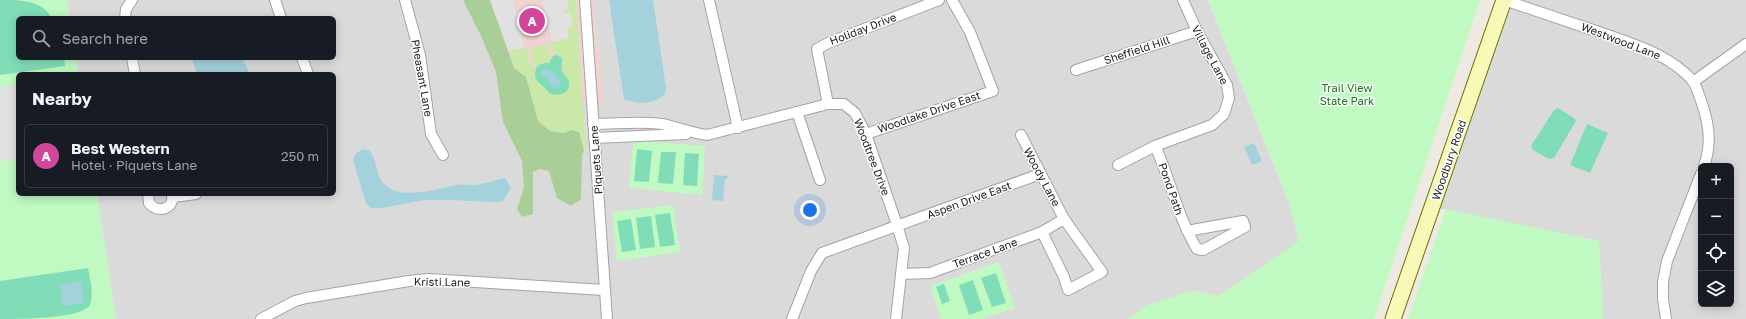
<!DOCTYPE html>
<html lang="en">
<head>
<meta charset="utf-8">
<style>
	body { margin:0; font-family:"Golos Text",sans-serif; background:#20242c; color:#f1f3f6 }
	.controls { position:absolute; right:12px; bottom:12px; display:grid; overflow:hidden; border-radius:6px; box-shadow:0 2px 10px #0003 }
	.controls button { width:36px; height:36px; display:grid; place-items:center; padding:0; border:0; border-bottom:1px solid #363941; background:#171b24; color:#f1f3f6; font:20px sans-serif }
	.you { position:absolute; left:810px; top:210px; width:14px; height:14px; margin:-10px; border:3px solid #fff; border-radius:50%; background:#1a73e8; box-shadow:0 0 0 6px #1a73e833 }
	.badge { display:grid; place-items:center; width:26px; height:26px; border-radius:50%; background:#b45309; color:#fff; font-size:13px; font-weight:700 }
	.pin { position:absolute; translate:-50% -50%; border:2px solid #fff; box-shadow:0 1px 4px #0006 }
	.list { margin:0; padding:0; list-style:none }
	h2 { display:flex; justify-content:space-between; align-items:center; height:52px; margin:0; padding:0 16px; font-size:17px }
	h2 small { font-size:13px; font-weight:400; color:#9ea1a6 }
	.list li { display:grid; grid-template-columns:26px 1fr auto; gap:12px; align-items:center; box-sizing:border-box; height:64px; margin:0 8px 8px; padding:0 8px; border:1px solid #363941; border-radius:6px }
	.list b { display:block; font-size:15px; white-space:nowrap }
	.list p { margin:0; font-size:13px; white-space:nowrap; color:#9ea1a6 }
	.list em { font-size:13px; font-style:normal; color:#9ea1a6 }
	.icon { flex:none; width:22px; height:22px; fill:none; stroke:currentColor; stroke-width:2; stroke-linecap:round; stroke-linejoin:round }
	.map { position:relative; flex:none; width:1746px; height:319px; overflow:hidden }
	.search { position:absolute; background:#171b24; box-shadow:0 2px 10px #0003; left:16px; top:16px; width:320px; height:44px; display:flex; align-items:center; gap:10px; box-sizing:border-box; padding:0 14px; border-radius:6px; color:#9ea1a6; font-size:15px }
	.panel { position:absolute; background:#171b24; box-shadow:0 2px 10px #0003; left:16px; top:72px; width:320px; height:124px; border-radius:6px }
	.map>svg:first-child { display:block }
</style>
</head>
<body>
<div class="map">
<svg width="1746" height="319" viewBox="0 0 1746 319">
	<rect width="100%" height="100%" fill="#eeeae3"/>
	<g fill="#dbdada" fill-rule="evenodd">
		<polygon points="67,0 479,0 605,106 593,0 1208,0 1289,203 1299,241 1219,296 1194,291 1145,306 1128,319 116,319 97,194 334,194 334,74 78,74 76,58 334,58 334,18 69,18"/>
		<path d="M1504 0H1746V319H1603L1599 241 1433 207ZM1701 166H1731V304H1701Z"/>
	</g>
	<polygon fill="#efd2d2" points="479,0 593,0 605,106 518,102"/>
	<g fill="#cae9a9">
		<polygon points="567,0 576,0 586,152 584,151 581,139 572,130 563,133 550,131 538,121 526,77 514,68 509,51 527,48 529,62 536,70 534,75 539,83 543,85 567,77 562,69 563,62 560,56 555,55 549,43 569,38 567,28 570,13 564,14 563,10 569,8"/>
		<polygon points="547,44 552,58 549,63 544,63 537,66 532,62 530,48"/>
	</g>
	<polygon fill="#a9ce98" points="463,0 490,0 514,68 526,77 538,121 550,131 563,133 572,130 579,132 584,151 582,155 581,199 571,206 557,198 549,171 540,169 533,172 533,214 522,217 517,209 524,187 522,161 503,122 496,72 482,38"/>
	<g fill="#c0f9c2">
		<polygon points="0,0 67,0 69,18 18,18 18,58 76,58 78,74 18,74 18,194 97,194 116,319 0,319"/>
		<polygon points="1208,0 1480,0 1374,319 1128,319 1145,306 1194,291 1219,296 1299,241 1289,203"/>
		<polygon points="633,140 705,146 702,195 629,188"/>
		<polygon points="673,205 680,252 617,261 612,212"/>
		<polygon points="1446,209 1599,241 1603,319 1408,319"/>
		<polygon points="999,262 1015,308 982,319 941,319 930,286"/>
	</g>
	<g fill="#81ddb7">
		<path d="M0 0C23 0 41 0 52 18H18V58H64L65 66 0 75Z"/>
		<path d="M557 55 562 58C563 62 561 67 562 71 564 75 568 77 569 82 571 94 558 97 549 93 540 80 531 83 537 66L544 63H549L553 56Z"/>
		<polygon points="1558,108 1574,118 1576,121 1554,158 1549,159 1533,150 1531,146 1554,110"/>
		<polygon points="1587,124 1608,133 1590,173 1570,165"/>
		<polygon points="637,149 652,151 649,182 634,181"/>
		<polygon points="661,152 676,152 673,184 658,183"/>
		<polygon points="685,153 699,154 697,186 683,185"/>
		<polygon points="670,213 675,245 660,247 655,215"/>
		<polygon points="651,216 655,247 640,249 636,218"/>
		<polygon points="631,219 636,250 622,252 617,221"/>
		<path d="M88 268C90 279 94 293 90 305 82 319 18 319 0 319V281Z"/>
		<polygon points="996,273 1006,303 992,307 981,278"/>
		<polygon points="973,280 983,310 969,315 959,285"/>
		<polygon points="944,284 950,301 942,304 936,287"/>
	</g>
	<g fill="#e1e1e1">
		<polygon points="490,0 513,0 524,48 509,51"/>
		<polygon points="542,0 567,0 569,8 563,10 564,14 570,12 573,26 567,28 569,38 552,42"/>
		<polygon points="18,84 18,159 0,162 0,87"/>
	</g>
	<g fill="#a3d1dc">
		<path d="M609 0H653L666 88 665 94C655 104 637 105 624 99Z"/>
		<polygon points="192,58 242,58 250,74 197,74"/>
		<path d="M545 69C553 71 559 75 561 83L559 88 553 87 547 78 541 75V71Z"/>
		<polygon points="1254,143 1262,161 1252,165 1244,147"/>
		<path d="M363 149 370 151C377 161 376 175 384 184 400 201 437 189 456 185 462 184 468 185 475 185 485 184 495 180 505 178L511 188 503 201 496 202C474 202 451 199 429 200 409 201 390 209 371 208L366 203 353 160 356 153Z"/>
		<polygon points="714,175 728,176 727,179 725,179 723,201 712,200"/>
		<polygon points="81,281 84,303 63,306 60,285"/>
	</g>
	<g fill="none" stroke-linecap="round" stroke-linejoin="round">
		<defs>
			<g id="minor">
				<polyline points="275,0 281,18"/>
				<polyline points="405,0 420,55 431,134 443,155"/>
				<polyline points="585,0 607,319"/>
				<polyline points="709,0 738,128"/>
				<path d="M1504 0C1537 11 1570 22 1602 33 1635 45 1669 54 1693 81 1696 85 1697 91 1699 95 1708 119 1713 141 1704 166"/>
				<polyline points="125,18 126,9 132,0"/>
				<polyline points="132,58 135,74"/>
				<polyline points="302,58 308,74"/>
				<polyline points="1076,70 1197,31"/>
				<polyline points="1693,82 1746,44"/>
				<polyline points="828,104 817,49 828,43 939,0"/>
				<polyline points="797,112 820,180"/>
				<path d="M593 124C616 124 639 121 662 124 677 127 691 133 707 135L828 104H844L855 113 866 134 897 225 904 248 896 319"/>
				<polyline points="866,134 993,91 970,32 952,0"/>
				<polyline points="1021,135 1064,219 1102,272 1068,290 1064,277 1042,232"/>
				<polyline points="594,138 686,134"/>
				<path d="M1155 146C1171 180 1177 216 1197 249L1203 250 1245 227 1243 221 1187 231"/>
				<polyline points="1118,165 1155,146 1212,125 1224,114 1229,98 1227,85 1197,31 1183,0"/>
				<path d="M148 194 149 203C158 214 175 209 172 194"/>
				<polyline points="173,197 196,194"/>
				<polyline points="901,274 930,273 1042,232 1064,219"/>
				<polyline points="261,319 295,301 306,298 409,281 428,279 604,290"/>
				<polyline points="792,319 811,271 822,253 1040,174"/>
				<polyline points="1666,319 1663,299 1663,282 1667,261 1701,174"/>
			</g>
			<polyline id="secondary" points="1393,319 1504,0"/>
		</defs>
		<use href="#minor" stroke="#a4a4a4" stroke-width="12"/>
		<use href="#secondary" stroke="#6b7305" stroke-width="17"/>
		<use href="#minor" stroke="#fff" stroke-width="10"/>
		<use href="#secondary" stroke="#f8f9b6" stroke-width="15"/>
	</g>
	<g text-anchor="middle" stroke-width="3" stroke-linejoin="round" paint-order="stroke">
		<g font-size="11" fill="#1d1d1d" stroke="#fff">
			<text transform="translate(863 29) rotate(-21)" y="4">Holiday Drive</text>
			<text transform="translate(1621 41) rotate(21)" y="4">Westwood Lane</text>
			<text transform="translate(1137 50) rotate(-18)" y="4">Sheffield Hill</text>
			<text transform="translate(1210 55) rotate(62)" y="4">Village Lane</text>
			<text transform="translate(422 78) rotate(80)" y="4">Pheasant Lane</text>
			<text transform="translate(929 112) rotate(-19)" y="4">Woodlake Drive East</text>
			<text transform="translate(872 157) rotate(69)" y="4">Woodtree Drive</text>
			<text transform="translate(596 160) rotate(-94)" y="4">Piquets Lane</text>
			<text transform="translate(1449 160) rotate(-71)" y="4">Woodbury Road</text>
			<text transform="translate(1042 177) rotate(62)" y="4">Woody Lane</text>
			<text transform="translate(1171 189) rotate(71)" y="4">Pond Path</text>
			<text transform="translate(969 200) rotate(-20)" y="4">Aspen Drive East</text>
			<text transform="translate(985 253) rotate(-20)" y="4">Terrace Lane</text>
			<text transform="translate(442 282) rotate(1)" y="4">Kristi Lane</text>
		</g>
		<g font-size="11" fill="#0c7a12" stroke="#fff">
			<text x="1347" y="92">Trail View<tspan x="1347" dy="13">State Park</tspan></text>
		</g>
	</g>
</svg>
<div class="controls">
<button>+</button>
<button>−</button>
<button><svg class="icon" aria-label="locate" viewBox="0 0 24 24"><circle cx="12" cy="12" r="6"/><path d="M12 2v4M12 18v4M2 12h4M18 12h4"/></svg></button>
<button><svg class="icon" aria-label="layers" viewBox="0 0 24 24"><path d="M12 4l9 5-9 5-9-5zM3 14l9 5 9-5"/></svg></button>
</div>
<div class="you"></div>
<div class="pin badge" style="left:532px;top:21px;background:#d1479c">A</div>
<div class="search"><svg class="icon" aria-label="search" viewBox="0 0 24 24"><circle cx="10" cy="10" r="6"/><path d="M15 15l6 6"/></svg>Search here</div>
<section class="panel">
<h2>Nearby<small></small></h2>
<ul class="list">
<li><span class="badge" style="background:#d1479c">A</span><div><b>Best Western</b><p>Hotel · Piquets Lane</p></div><em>250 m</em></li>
</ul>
</section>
</div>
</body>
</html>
